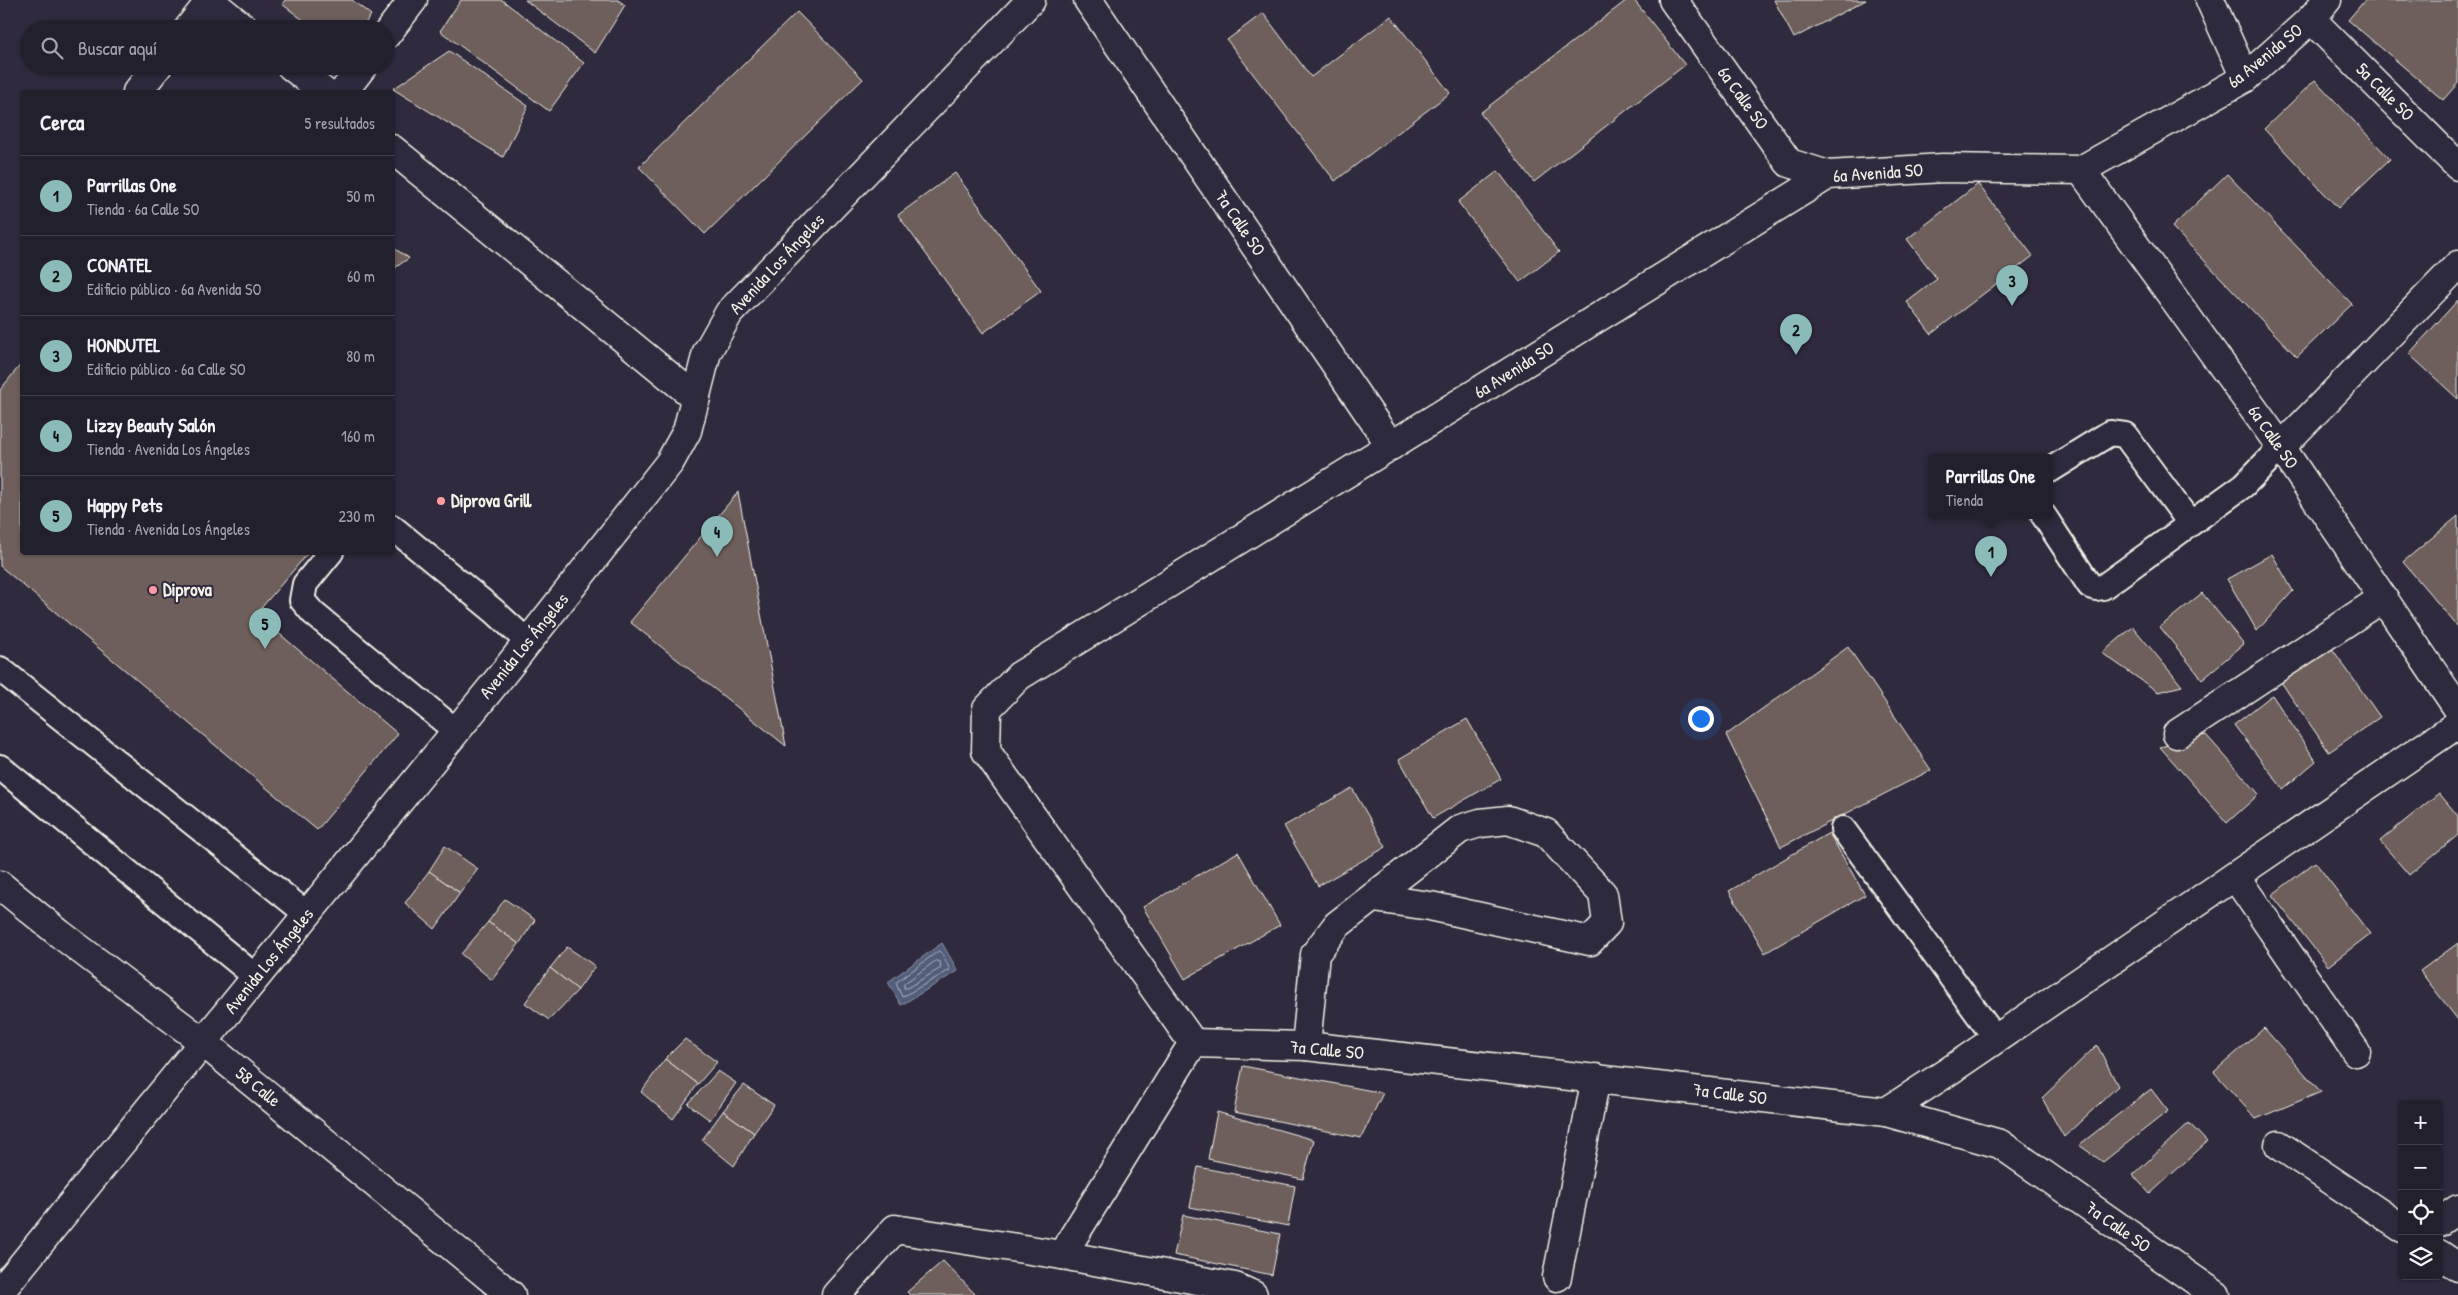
<!DOCTYPE html>
<html lang="es">
<head>
<meta charset="utf-8">
<style>
	body { margin:0; font-family:"Patrick Hand",sans-serif; background:#2f2d3a; color:#f1f3f6 }
	.controls { position:absolute; right:15px; bottom:15px; display:grid; overflow:hidden; border-radius:5px; box-shadow:0 1px 4px #0004 }
	.controls button { width:45px; height:45px; display:grid; place-items:center; padding:0; border:0; border-bottom:1px solid #403e4a; background:#23202e; color:#f1f3f6; font:25px sans-serif }
	.you { position:absolute; left:1700px; top:718px; width:18px; height:18px; margin:-12px; border:4px solid #fff; border-radius:50%; background:#1a73e8; box-shadow:0 0 0 8px #1a73e833 }
	.badge { display:grid; place-items:center; width:32px; height:32px; border-radius:50%; background:#8bbbb9; color:#111; font-size:16px; font-weight:700 }
	.pin { position:absolute; translate:-50% -41px; filter:drop-shadow(0 1px 2px #0008) }
	.pin::after { content:''; position:absolute; top:26px; width:18px; height:15px; background:inherit; clip-path:polygon(0 0,100% 0,50% 100%) }
	.popup { position:absolute; left:1928px; top:454px; width:125px; height:65px; box-sizing:border-box; display:grid; place-content:center; border-radius:5px; background:#23202e; filter:drop-shadow(0 1px 4px #0005); font-size:16px; white-space:nowrap; color:#a3a3aa }
	.popup b { font-size:19px; color:#f1f3f6 }
	.popup::after { content:''; position:absolute; left:50%; top:100%; margin-left:-10px; border:10px solid transparent; border-top-color:#23202e }
	.list { margin:0; padding:0; list-style:none }
	h2 { display:flex; justify-content:space-between; align-items:center; height:65px; margin:0; padding:0 20px; font-size:21px }
	h2 small { font-size:16px; font-weight:400; color:#a3a3aa }
	.list li { display:grid; grid-template-columns:32px 1fr auto; gap:15px; align-items:center; box-sizing:border-box; height:80px; padding:0 20px; border-top:1px solid #403e4a }
	.list b { display:block; font-size:19px; white-space:nowrap }
	.list p { margin:0; font-size:16px; white-space:nowrap; color:#a3a3aa }
	.list em { font-size:16px; font-style:normal; color:#a3a3aa }
	.icon { flex:none; width:28px; height:28px; fill:none; stroke:currentColor; stroke-width:2; stroke-linecap:round; stroke-linejoin:round }
	.map { position:relative; flex:none; width:2458px; height:1295px; overflow:hidden }
	.search { position:absolute; background:#23202e; box-shadow:0 1px 4px #0004; left:20px; top:20px; width:375px; height:55px; display:flex; align-items:center; gap:12px; box-sizing:border-box; padding:0 18px; border-radius:28px; color:#a3a3aa; font-size:19px }
	.panel { position:absolute; background:#23202e; box-shadow:0 1px 4px #0004; left:20px; top:90px; width:375px; height:465px; border-radius:5px }
	.map>svg:first-child { display:block }
</style>
</head>
<body>
<div class="map">
<svg width="2458" height="1295" viewBox="0 0 2458 1295">
	<rect width="100%" height="100%" fill="#2f2a3d"/>
	<filter id="ink" filterUnits="userSpaceOnUse"><feTurbulence type="fractalNoise" baseFrequency=".02" numOctaves="2"/><feDisplacementMap in="SourceGraphic" scale="10" xChannelSelector="R" yChannelSelector="G"/><feConvolveMatrix kernelMatrix="1 2 1 2 8 2 1 2 1" color-interpolation-filters="sRGB"/></filter>
	<g filter="url(#ink)">
		<polygon fill="#515d7a" stroke="#9298a6" points="942,943 958,971 901,1005 888,982"/>
		<g fill="none" stroke-linecap="round" stroke-linejoin="round">
			<g stroke="#b3b6bc" stroke-width="1">
				<polygon points="939,951 942,953 950,970 902,997 896,983"/>
				<polygon points="936,961 940,962 941,968 907,988 904,988 904,984"/>
			</g>
		</g>
		<g fill="#6e5e5c" stroke="#f4f1e8">
			<polygon points="285,0 352,0 371,15 361,29 315,29 282,4"/>
			<polygon points="461,0 502,0 584,63 549,111 440,31"/>
			<polygon points="525,0 618,0 625,5 595,53"/>
			<polygon points="1627,0 1634,0 1685,65 1534,182 1480,113"/>
			<polygon points="1774,0 1866,0 1794,38"/>
			<polygon points="2365,0 2458,0 2458,83 2443,100 2348,20"/>
			<polygon points="797,12 863,79 705,234 639,167"/>
			<polygon points="1263,13 1311,77 1391,16 1450,93 1335,181 1227,40"/>
			<polygon points="449,51 528,106 503,157 393,89"/>
			<polygon points="2315,80 2390,159 2338,208 2264,129"/>
			<polygon points="1498,171 1559,252 1520,282 1458,202"/>
			<polygon points="955,173 1041,291 983,333 898,215"/>
			<polygon points="2227,174 2352,304 2297,357 2172,227"/>
			<polygon points="1978,184 2033,256 1931,334 1907,302 1937,279 1907,239"/>
			<polygon points="392,247 409,258 392,270"/>
			<polygon points="2458,300 2458,399 2409,354"/>
			<polygon points="22,363 22,552 309,552 256,614 398,734 317,830 0,566 0,390"/>
			<polygon points="738,492 786,746 630,622"/>
			<polygon points="2458,516 2458,627 2403,562"/>
			<polygon points="2272,554 2293,591 2257,631 2227,579"/>
			<polygon points="2202,593 2244,644 2202,679 2160,627"/>
			<polygon points="2133,627 2182,686 2158,692 2102,653"/>
			<polygon points="1848,647 1931,770 1781,847 1726,735"/>
			<polygon points="2331,647 2380,717 2329,752 2281,682"/>
			<polygon points="2272,695 2316,761 2283,789 2234,725"/>
			<polygon points="1467,719 1501,779 1433,818 1399,759"/>
			<polygon points="2206,735 2259,794 2227,823 2160,747"/>
			<polygon points="1352,788 1386,847 1318,886 1284,826"/>
			<polygon points="2439,793 2458,816 2458,835 2409,875 2380,841"/>
			<polygon points="1829,833 1865,895 1765,953 1729,891"/>
			<polygon points="445,846 478,869 460,893 429,871"/>
			<polygon points="1238,852 1280,925 1185,979 1143,907"/>
			<polygon points="2315,862 2370,934 2328,966 2272,895"/>
			<polygon points="429,871 460,893 435,929 405,903"/>
			<polygon points="505,899 535,920 519,944 488,922"/>
			<polygon points="488,922 519,944 492,980 461,954"/>
			<polygon points="2458,943 2458,1020 2420,971"/>
			<polygon points="567,947 595,966 578,990 550,968"/>
			<polygon points="550,968 578,990 549,1020 525,1003"/>
			<polygon points="2264,1028 2321,1092 2256,1119 2214,1072"/>
			<polygon points="685,1039 717,1062 698,1084 665,1059"/>
			<polygon points="2097,1045 2118,1086 2064,1137 2042,1098"/>
			<polygon points="665,1059 698,1084 673,1119 641,1092"/>
			<polygon points="1243,1066 1383,1093 1361,1138 1234,1112"/>
			<polygon points="718,1071 736,1083 710,1120 688,1104"/>
			<polygon points="744,1085 774,1105 754,1133 723,1111"/>
			<polygon points="2151,1089 2168,1111 2103,1162 2079,1145"/>
			<polygon points="723,1111 754,1133 734,1166 702,1140"/>
			<polygon points="1217,1112 1314,1140 1303,1179 1208,1159"/>
			<polygon points="2189,1123 2207,1142 2150,1194 2133,1175"/>
			<polygon points="1198,1167 1295,1186 1288,1226 1190,1207"/>
			<polygon points="1183,1215 1280,1234 1272,1275 1174,1255"/>
			<polygon points="943,1261 976,1295 910,1295 907,1292"/>
		</g>
		<g fill="none" stroke-linecap="round" stroke-linejoin="round">
			<defs>
				<g id="service">
					<polyline points="2050,470 2110,433 2125,435 2190,523"/>
					<polyline points="2044,516 2090,586 2096,588 2103,587 2244,485 2281,447"/>
					<polyline points="392,527 494,611 528,642"/>
					<polyline points="331,552 305,584 302,600 313,613 456,731"/>
					<polyline points="0,669 307,914"/>
					<polyline points="0,767 256,977"/>
					<polyline points="1843,829 1996,1039"/>
				</g>
				<g id="minor">
					<polyline points="209,0 245,29"/>
					<polyline points="1088,0 1391,446"/>
					<polyline points="1673,0 1789,163 1828,175"/>
					<polyline points="2210,0 2245,78"/>
					<polyline points="2311,19 2458,166"/>
					<polyline points="188,29 210,1"/>
					<polyline points="386,35 413,0"/>
					<polyline points="291,66 324,92"/>
					<polyline points="137,92 158,66"/>
					<polyline points="343,92 363,66"/>
					<polyline points="392,149 696,398"/>
					<polyline points="2081,170 2281,447 2458,709"/>
					<polyline points="2281,447 2458,265"/>
					<polyline points="2177,734 2383,598"/>
					<polyline points="2235,876 2356,1052"/>
					<polyline points="0,885 60,934 203,1042 511,1295"/>
					<polyline points="1193,1043 1306,1046 1886,1112 2000,1144 2216,1295"/>
					<polyline points="1306,1046 1315,954 1337,925 1460,829 1480,823 1508,820 1546,833 1603,894 1607,923 1590,941 1430,906 1374,898"/>
					<polyline points="1886,1112 1946,1073 2458,724"/>
					<polyline points="2279,1145 2402,1228"/>
					<polyline points="2439,1222 2458,1209"/>
					<polyline points="2439,1254 2458,1267"/>
					<polyline points="1062,1255 1193,1043 986,751 987,709 1019,676 1828,175 1943,168 2081,170 2245,78 2311,19 2327,0"/>
					<polyline points="1557,1277 1596,1078"/>
					<polyline points="836,1295 895,1229 1062,1255 1235,1287 1253,1295"/>
				</g>
				<polyline id="tertiary" points="0,1292 501,676 670,462 687,431 707,352 729,313 1031,0"/>
			</defs>
			<use href="#service" stroke="#f4f1e8" stroke-width="28"/>
			<use href="#minor" stroke="#f4f1e8" stroke-width="31"/>
			<use href="#tertiary" stroke="#f4f1e8" stroke-width="31"/>
			<use href="#service" stroke="#2f2a3d" stroke-width="24"/>
			<use href="#minor" stroke="#2f2a3d" stroke-width="28"/>
			<use href="#tertiary" stroke="#2f2a3d" stroke-width="28"/>
		</g>
	</g>
	<g fill="#ff9aa2" stroke="#2f2a3d" stroke-width="2">
		<circle cx="441" cy="501" r="5"/>
		<circle cx="153" cy="590" r="5"/>
	</g>
	<g text-anchor="middle" stroke-width="4" stroke-linejoin="round" paint-order="stroke">
		<g font-size="18" fill="#f4f1e8" stroke="#2f2a3d">
			<text transform="translate(2265 56) rotate(-39)" y="6">6a Avenida SO</text>
			<text transform="translate(2385 92) rotate(45)" y="6">5a Calle SO</text>
			<text transform="translate(1743 98) rotate(54)" y="6">6a Calle SO</text>
			<text transform="translate(1878 173) rotate(-4)" y="6">6a Avenida SO</text>
			<text transform="translate(1240 223) rotate(56)" y="6">7a Calle SO</text>
			<text transform="translate(777 264) rotate(-47)" y="6">Avenida Los Ángeles</text>
			<text transform="translate(1514 370) rotate(-32)" y="6">6a Avenida SO</text>
			<text transform="translate(2273 437) rotate(55)" y="6">6a Calle SO</text>
			<text transform="translate(524 646) rotate(-51)" y="6">Avenida Los Ángeles</text>
			<text transform="translate(269 961) rotate(-51)" y="6">Avenida Los Ángeles</text>
			<text transform="translate(1327 1050) rotate(5)" y="6">7a Calle SO</text>
			<text transform="translate(258 1087) rotate(39)" y="6">58 Calle</text>
			<text transform="translate(1730 1094) rotate(7)" y="6">7a Calle SO</text>
			<text transform="translate(2118 1227) rotate(35)" y="6">7a Calle SO</text>
		</g>
		<g font-size="18" font-weight="bold" fill="#f4f1e8" stroke="#2f2a3d" text-anchor="start">
			<text x="451" y="507">Diprova Grill</text>
			<text x="163" y="596">Diprova</text>
		</g>
	</g>
</svg>
<div class="controls">
<button>+</button>
<button>−</button>
<button><svg class="icon" aria-label="locate" viewBox="0 0 24 24"><circle cx="12" cy="12" r="6"/><path d="M12 2v4M12 18v4M2 12h4M18 12h4"/></svg></button>
<button><svg class="icon" aria-label="layers" viewBox="0 0 24 24"><path d="M12 4l9 5-9 5-9-5zM3 14l9 5 9-5"/></svg></button>
</div>
<div class="you"></div>
<div class="pin badge" style="left:1991px;top:577px">1</div>
<div class="popup"><b>Parrillas One</b>Tienda</div>
<div class="pin badge" style="left:1796px;top:355px">2</div>
<div class="pin badge" style="left:2012px;top:306px">3</div>
<div class="pin badge" style="left:717px;top:557px">4</div>
<div class="pin badge" style="left:265px;top:649px">5</div>
<div class="search"><svg class="icon" aria-label="search" viewBox="0 0 24 24"><circle cx="10" cy="10" r="6"/><path d="M15 15l6 6"/></svg>Buscar aquí</div>
<section class="panel">
<h2>Cerca<small>5 resultados</small></h2>
<ul class="list">
<li><span class="badge">1</span><div><b>Parrillas One</b><p>Tienda · 6a Calle SO</p></div><em>50 m</em></li>
<li><span class="badge">2</span><div><b>CONATEL</b><p>Edificio público · 6a Avenida SO</p></div><em>60 m</em></li>
<li><span class="badge">3</span><div><b>HONDUTEL</b><p>Edificio público · 6a Calle SO</p></div><em>80 m</em></li>
<li><span class="badge">4</span><div><b>Lizzy Beauty Salón</b><p>Tienda · Avenida Los Ángeles</p></div><em>160 m</em></li>
<li><span class="badge">5</span><div><b>Happy Pets</b><p>Tienda · Avenida Los Ángeles</p></div><em>230 m</em></li>
</ul>
</section>
</div>
</body>
</html>
